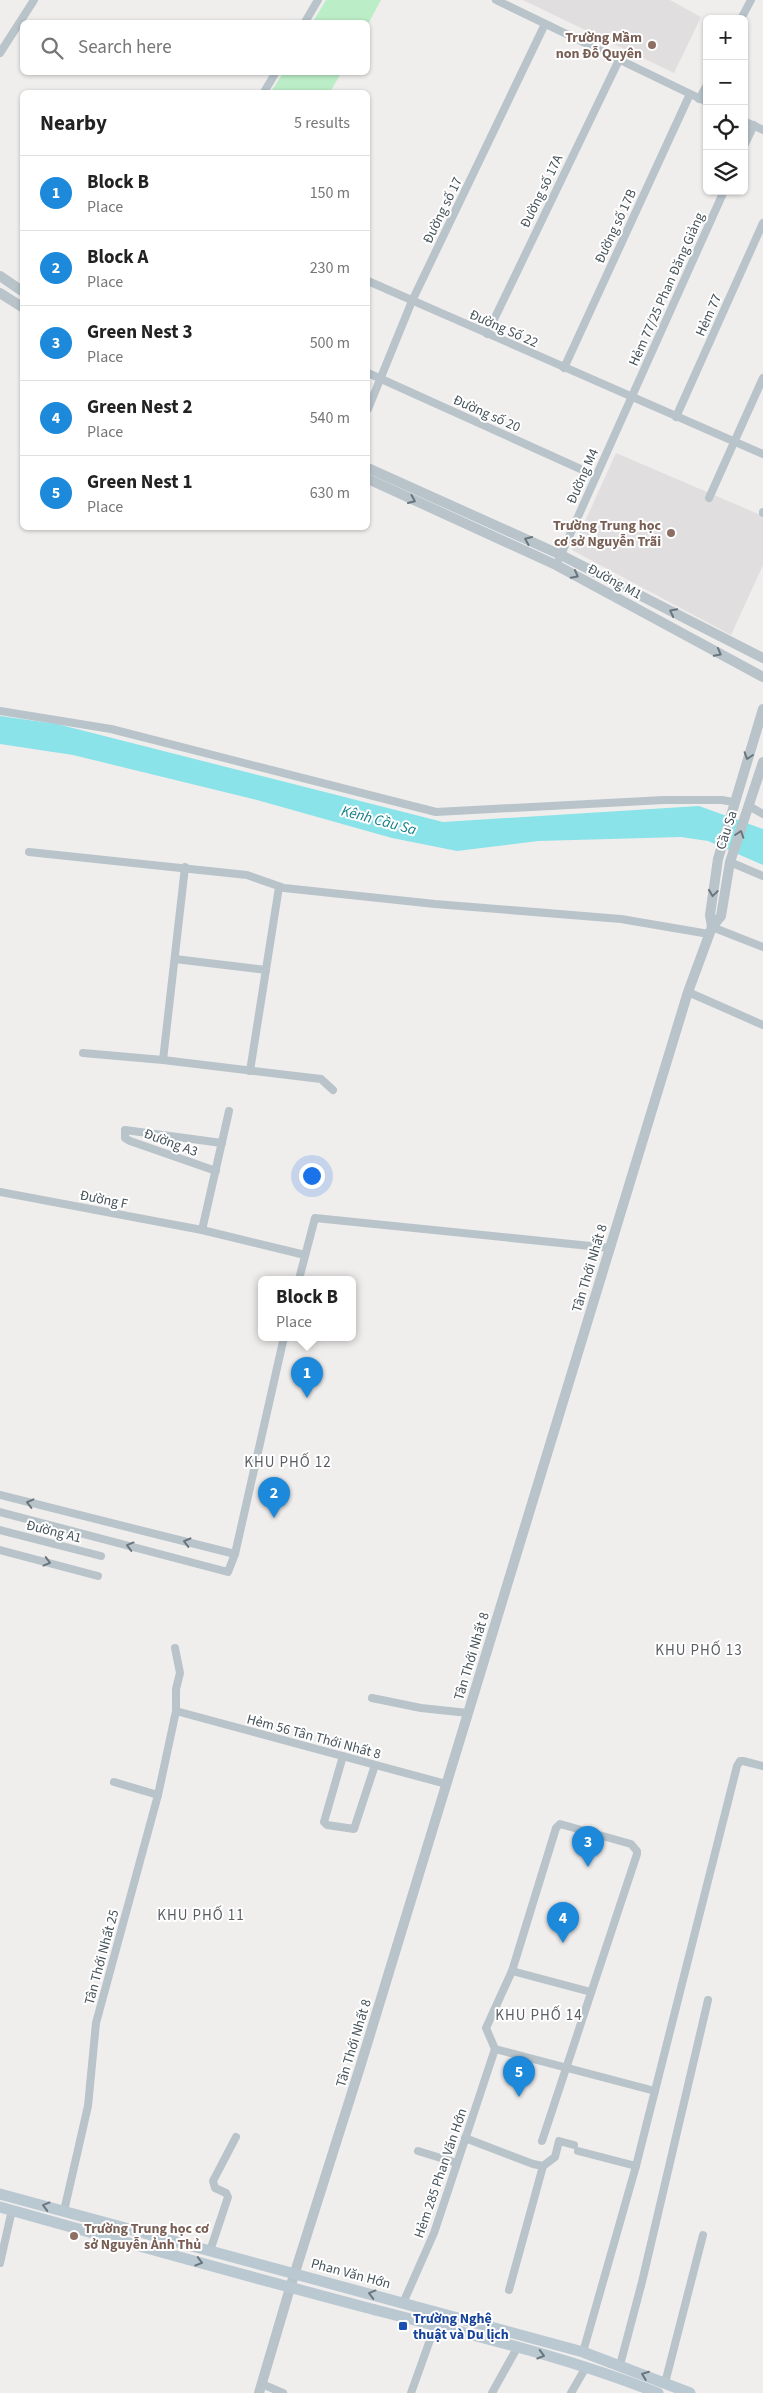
<!DOCTYPE html>
<html lang="en">
<head>
<meta charset="utf-8">
<style>
	body { margin:0; font-family:"Source Sans 3",sans-serif; background:#f6f6f6; color:#222 }
	.controls { position:absolute; right:15px; top:15px; display:grid; overflow:hidden; border-radius:8px; box-shadow:0 1px 4px #0004 }
	.controls button { width:45px; height:45px; display:grid; place-items:center; padding:0; border:0; border-bottom:1px solid #e0e0e0; background:#fff; color:#222; font:25px sans-serif }
	.you { position:absolute; left:311px; top:1175px; width:18px; height:18px; margin:-12px; border:4px solid #fff; border-radius:50%; background:#1a73e8; box-shadow:0 0 0 8px #1a73e833 }
	.badge { display:grid; place-items:center; width:32px; height:32px; border-radius:50%; background:#1c89da; color:#fff; font-size:16px; font-weight:700 }
	.pin { position:absolute; translate:-50% -41px; filter:drop-shadow(0 1px 2px #0008) }
	.pin::after { content:''; position:absolute; top:26px; width:18px; height:15px; background:inherit; clip-path:polygon(0 0,100% 0,50% 100%) }
	.popup { position:absolute; left:258px; top:1276px; width:98px; height:65px; box-sizing:border-box; display:grid; place-content:center; border-radius:8px; background:#fff; filter:drop-shadow(0 1px 4px #0005); font-size:16px; white-space:nowrap; color:#767676 }
	.popup b { font-size:19px; color:#222 }
	.popup::after { content:''; position:absolute; left:50%; top:100%; margin-left:-10px; border:10px solid transparent; border-top-color:#fff }
	.list { margin:0; padding:0; list-style:none }
	h2 { display:flex; justify-content:space-between; align-items:center; height:65px; margin:0; padding:0 20px; font-size:21px }
	h2 small { font-size:16px; font-weight:400; color:#767676 }
	.list li { display:grid; grid-template-columns:32px 1fr auto; gap:15px; align-items:center; box-sizing:border-box; height:75px; padding:0 20px; border-top:1px solid #e0e0e0 }
	.list b { display:block; font-size:19px; white-space:nowrap }
	.list p { margin:0; font-size:16px; white-space:nowrap; color:#767676 }
	.list em { font-size:16px; font-style:normal; color:#767676 }
	.icon { flex:none; width:28px; height:28px; fill:none; stroke:currentColor; stroke-width:2; stroke-linecap:round; stroke-linejoin:round }
	.map { position:relative; flex:none; width:763px; height:2393px; overflow:hidden }
	.search { position:absolute; background:#fff; box-shadow:0 1px 4px #0004; left:20px; top:20px; width:350px; height:55px; display:flex; align-items:center; gap:12px; box-sizing:border-box; padding:0 18px; border-radius:8px; color:#767676; font-size:19px }
	.panel { position:absolute; background:#fff; box-shadow:0 1px 4px #0004; left:20px; top:90px; width:350px; height:440px; border-radius:8px }
	.map>svg:first-child { display:block }
</style>
</head>
<body>
<div class="map">
<svg width="763" height="2393" viewBox="0 0 763 2393">
	<rect width="100%" height="100%" fill="#f0eded"/>
	<g fill="#e1dedf">
		<polygon points="523,0 670,0 701,17 674,73"/>
		<polygon points="616,453 763,516 763,565 731,635 572,550"/>
	</g>
	<g fill="#bbedc7">
		<polygon points="326,0 381,0 368,24 368,22 313,22"/>
		<polygon points="283,73 283,72 341,73 330,92 271,92"/>
	</g>
	<polygon fill="#89e3e9" points="0,716 57,724 443,822 699,806 763,829 763,865 708,841 681,837 538,841 457,851 392,838 257,800 73,755 0,744"/>
	<g fill="none" stroke-linecap="round" stroke-linejoin="round">
		<g stroke="#b8c4ca" stroke-width="8">
			<polyline points="496,0 707,102"/>
			<polyline points="741,19 751,0"/>
			<polyline points="305,22 318,0"/>
			<polyline points="0,53 34,0"/>
			<polyline points="264,92 276,72"/>
			<polyline points="699,99 707,85"/>
			<polyline points="744,121 763,130"/>
			<polyline points="744,146 754,125"/>
			<polyline points="368,281 763,454"/>
			<polyline points="487,334 619,60"/>
			<polyline points="564,368 690,94"/>
			<polyline points="368,373 596,476"/>
			<polyline points="368,409 412,301 545,24"/>
			<polyline points="676,417 763,223"/>
			<polyline points="709,498 763,378"/>
			<polyline points="763,513 763,512"/>
			<polyline points="559,559 724,191"/>
			<polyline points="0,711 111,729 436,812 664,800 722,800 733,802"/>
			<polyline points="749,806 763,814"/>
			<polyline points="29,852 247,875 284,888 435,904 621,919 709,934"/>
			<polyline points="730,862 763,876"/>
			<polyline points="712,927 763,947"/>
			<polyline points="175,959 266,970"/>
			<polyline points="688,992 763,1025"/>
			<polyline points="83,1053 163,1060 321,1079 333,1090"/>
			<polyline points="163,1060 185,867"/>
			<polyline points="250,1071 279,887"/>
			<polyline points="216,1171 130,1141 125,1138 125,1130 222,1143"/>
			<polyline points="0,1192 202,1230 305,1255"/>
			<polyline points="202,1230 229,1111"/>
			<polyline points="299,1279 315,1218 610,1248"/>
			<polyline points="0,1495 235,1554"/>
			<polyline points="0,1512 228,1572 235,1554 284,1337"/>
			<polyline points="0,1530 101,1556"/>
			<polyline points="0,1550 98,1576"/>
			<polyline points="372,1698 421,1708 468,1713"/>
			<polyline points="176,1711 446,1784"/>
			<polyline points="343,1756 324,1822 327,1825 354,1829 375,1765"/>
			<polyline points="114,1782 158,1795"/>
			<polyline points="512,1971 591,1992"/>
			<polyline points="465,2138 533,2164 543,2166 555,2157 559,2141 574,2145"/>
			<polyline points="542,2141 637,1854 637,1851 631,1844 560,1824 556,1828 512,1971 486,2028 495,2049 655,2091"/>
			<polyline points="418,2151 457,2163"/>
			<polyline points="578,2151 636,2166"/>
			<polyline points="64,2211 88,2106 96,2023 158,1795 176,1711 176,1689 180,1673 175,1648"/>
			<polyline points="210,2251 228,2197 226,2193 215,2188 213,2181 236,2137"/>
			<polyline points="0,2263 12,2210"/>
			<polyline points="509,2290 543,2166"/>
			<polyline points="403,2303 434,2233 495,2049"/>
			<polyline points="583,2352 636,2166 737,1766 740,1761 743,1761 763,1766"/>
			<polyline points="620,2365 642,2282 708,2000"/>
			<polyline points="665,2383 703,2235"/>
			<polyline points="262,2384 283,2393"/>
			<polyline points="411,2393 435,2326"/>
			<polyline points="492,2393 517,2348"/>
			<polyline points="571,2393 586,2367"/>
		</g>
		<g stroke="#b8c4ca" stroke-width="10">
			<polyline points="0,276 22,291"/>
			<polyline points="0,293 22,307"/>
			<polyline points="368,468 561,555 763,658"/>
			<polyline points="368,479 556,565 763,677"/>
			<polyline points="712,927 710,915 718,859 763,709"/>
			<polyline points="259,2393 290,2288 361,2064 688,992 712,927 721,916 730,862 763,762"/>
		</g>
		<g stroke="#bac8d1" stroke-width="11">
			<polyline points="0,2194 583,2352 690,2393"/>
			<path d="M0 2207C121 2241 243 2275 364 2307 463 2333 563 2355 658 2393"/>
		</g>
	</g>
	<defs><path id="oneway-chevron" d="M-2-3.5L2.5 0L-2 3.5" fill="none" stroke-width="1.6" stroke-linecap="round" stroke-linejoin="round" transform="scale(1.25)"/></defs>
	<g stroke="#68757c">
		<use href="#oneway-chevron" transform="translate(412 500) rotate(24)"/>
		<use href="#oneway-chevron" transform="translate(528 540) rotate(-156)"/>
		<use href="#oneway-chevron" transform="translate(575 575) rotate(28)"/>
		<use href="#oneway-chevron" transform="translate(673 612) rotate(-153)"/>
		<use href="#oneway-chevron" transform="translate(718 653) rotate(28)"/>
		<use href="#oneway-chevron" transform="translate(748 756) rotate(108)"/>
		<use href="#oneway-chevron" transform="translate(740 834) rotate(-72)"/>
		<use href="#oneway-chevron" transform="translate(713 893) rotate(98)"/>
		<use href="#oneway-chevron" transform="translate(30 1503) rotate(-166)"/>
		<use href="#oneway-chevron" transform="translate(187 1542) rotate(-166)"/>
		<use href="#oneway-chevron" transform="translate(130 1546) rotate(-165)"/>
		<use href="#oneway-chevron" transform="translate(47 1562) rotate(15)"/>
	</g>
	<g stroke="#69767e">
		<use href="#oneway-chevron" transform="translate(46 2206) rotate(-165)"/>
		<use href="#oneway-chevron" transform="translate(199 2262) rotate(16)"/>
		<use href="#oneway-chevron" transform="translate(372 2294) rotate(-165)"/>
		<use href="#oneway-chevron" transform="translate(541 2355) rotate(16)"/>
		<use href="#oneway-chevron" transform="translate(645 2375) rotate(-159)"/>
	</g>
	<g fill="#8d6e63" stroke="#fff" stroke-width="2">
		<circle cx="652" cy="45" r="5"/>
		<circle cx="671" cy="533" r="5"/>
		<circle cx="74" cy="2236" r="5"/>
	</g>
	<rect fill="#1a4fb4" stroke="#fff" stroke-width="2" x="398" y="2321" width="10" height="10" rx="2.5"/>
	<g text-anchor="middle" stroke-width="4" stroke-linejoin="round" paint-order="stroke">
		<g font-size="14" font-weight="bold" fill="#785e54" stroke="#fff" text-anchor="end">
			<text x="642" y="42">Trường Mầm<tspan x="642" dy="16">non Đỗ Quyên</tspan></text>
			<text x="661" y="530">Trường Trung học<tspan x="661" dy="16">cơ sở Nguyễn Trãi</tspan></text>
			<text x="84" y="2233" text-anchor="start">Trường Trung học cơ<tspan x="84" dy="16">sở Nguyễn Ảnh Thủ</tspan></text>
		</g>
		<g font-size="14" fill="#46535a" stroke="#fff">
			<text transform="translate(541 191) rotate(-64)" y="5">Đường số 17A</text>
			<text transform="translate(442 210) rotate(-64)" y="5">Đường số 17</text>
			<text transform="translate(615 226) rotate(-65)" y="5">Đường số 17B</text>
			<text transform="translate(666 289) rotate(-66)" y="5">Hẻm 77/25 Phan Đăng Giảng</text>
			<text transform="translate(708 315) rotate(-66)" y="5">Hẻm 77</text>
			<text transform="translate(504 328) rotate(24)" y="5">Đường Số 22</text>
			<text transform="translate(487 413) rotate(24)" y="5">Đường số 20</text>
			<text transform="translate(582 476) rotate(-66)" y="5">Đường M4</text>
			<text transform="translate(615 581) rotate(28)" y="5">Đường M1</text>
			<text transform="translate(726 830) rotate(-72)" y="5">Cầu Sa</text>
			<text transform="translate(171 1142) rotate(20)" y="5">Đường A3</text>
			<text transform="translate(104 1199) rotate(11)" y="5">Đường F</text>
			<text transform="translate(589 1268) rotate(-73)" y="5">Tân Thới Nhất 8</text>
			<text transform="translate(54 1531) rotate(14)" y="5">Đường A1</text>
			<text transform="translate(471 1656) rotate(-73)" y="5">Tân Thới Nhất 8</text>
			<text transform="translate(314 1736) rotate(15)" y="5">Hẻm 56 Tân Thới Nhất 8</text>
			<text transform="translate(101 1957) rotate(-75)" y="5">Tân Thới Nhất 25</text>
			<text transform="translate(353 2043) rotate(-73)" y="5">Tân Thới Nhất 8</text>
			<text transform="translate(440 2173) rotate(-71)" y="5">Hẻm 285 Phan Văn Hớn</text>
			<text transform="translate(351 2273) rotate(15)" y="5">Phan Văn Hớn</text>
		</g>
		<g font-size="14" font-weight="bold" fill="#164399" stroke="#fff" text-anchor="start">
			<text x="413" y="2323">Trường Nghệ<tspan x="413" dy="16">thuật và Du lịch</tspan></text>
		</g>
		<g font-size="15" font-style="italic" fill="#0f7e86" stroke="#fff">
			<text transform="translate(379 820) rotate(15)" y="5">Kênh Cầu Sa</text>
		</g>
		<g font-size="15" letter-spacing="1" fill="#5a5e62" stroke="#fff">
			<text x="288" y="1467">KHU PHỐ 12</text>
			<text x="699" y="1655">KHU PHỐ 13</text>
			<text x="201" y="1920">KHU PHỐ 11</text>
			<text x="539" y="2020">KHU PHỐ 14</text>
		</g>
	</g>
</svg>
<div class="controls">
<button>+</button>
<button>−</button>
<button><svg class="icon" aria-label="locate" viewBox="0 0 24 24"><circle cx="12" cy="12" r="6"/><path d="M12 2v4M12 18v4M2 12h4M18 12h4"/></svg></button>
<button><svg class="icon" aria-label="layers" viewBox="0 0 24 24"><path d="M12 4l9 5-9 5-9-5zM3 14l9 5 9-5"/></svg></button>
</div>
<div class="you"></div>
<div class="pin badge" style="left:307px;top:1398px">1</div>
<div class="popup"><b>Block B</b>Place</div>
<div class="pin badge" style="left:274px;top:1518px">2</div>
<div class="pin badge" style="left:588px;top:1867px">3</div>
<div class="pin badge" style="left:563px;top:1943px">4</div>
<div class="pin badge" style="left:519px;top:2097px">5</div>
<div class="search"><svg class="icon" aria-label="search" viewBox="0 0 24 24"><circle cx="10" cy="10" r="6"/><path d="M15 15l6 6"/></svg>Search here</div>
<section class="panel">
<h2>Nearby<small>5 results</small></h2>
<ul class="list">
<li><span class="badge">1</span><div><b>Block B</b><p>Place</p></div><em>150 m</em></li>
<li><span class="badge">2</span><div><b>Block A</b><p>Place</p></div><em>230 m</em></li>
<li><span class="badge">3</span><div><b>Green Nest 3</b><p>Place</p></div><em>500 m</em></li>
<li><span class="badge">4</span><div><b>Green Nest 2</b><p>Place</p></div><em>540 m</em></li>
<li><span class="badge">5</span><div><b>Green Nest 1</b><p>Place</p></div><em>630 m</em></li>
</ul>
</section>
</div>
</body>
</html>
